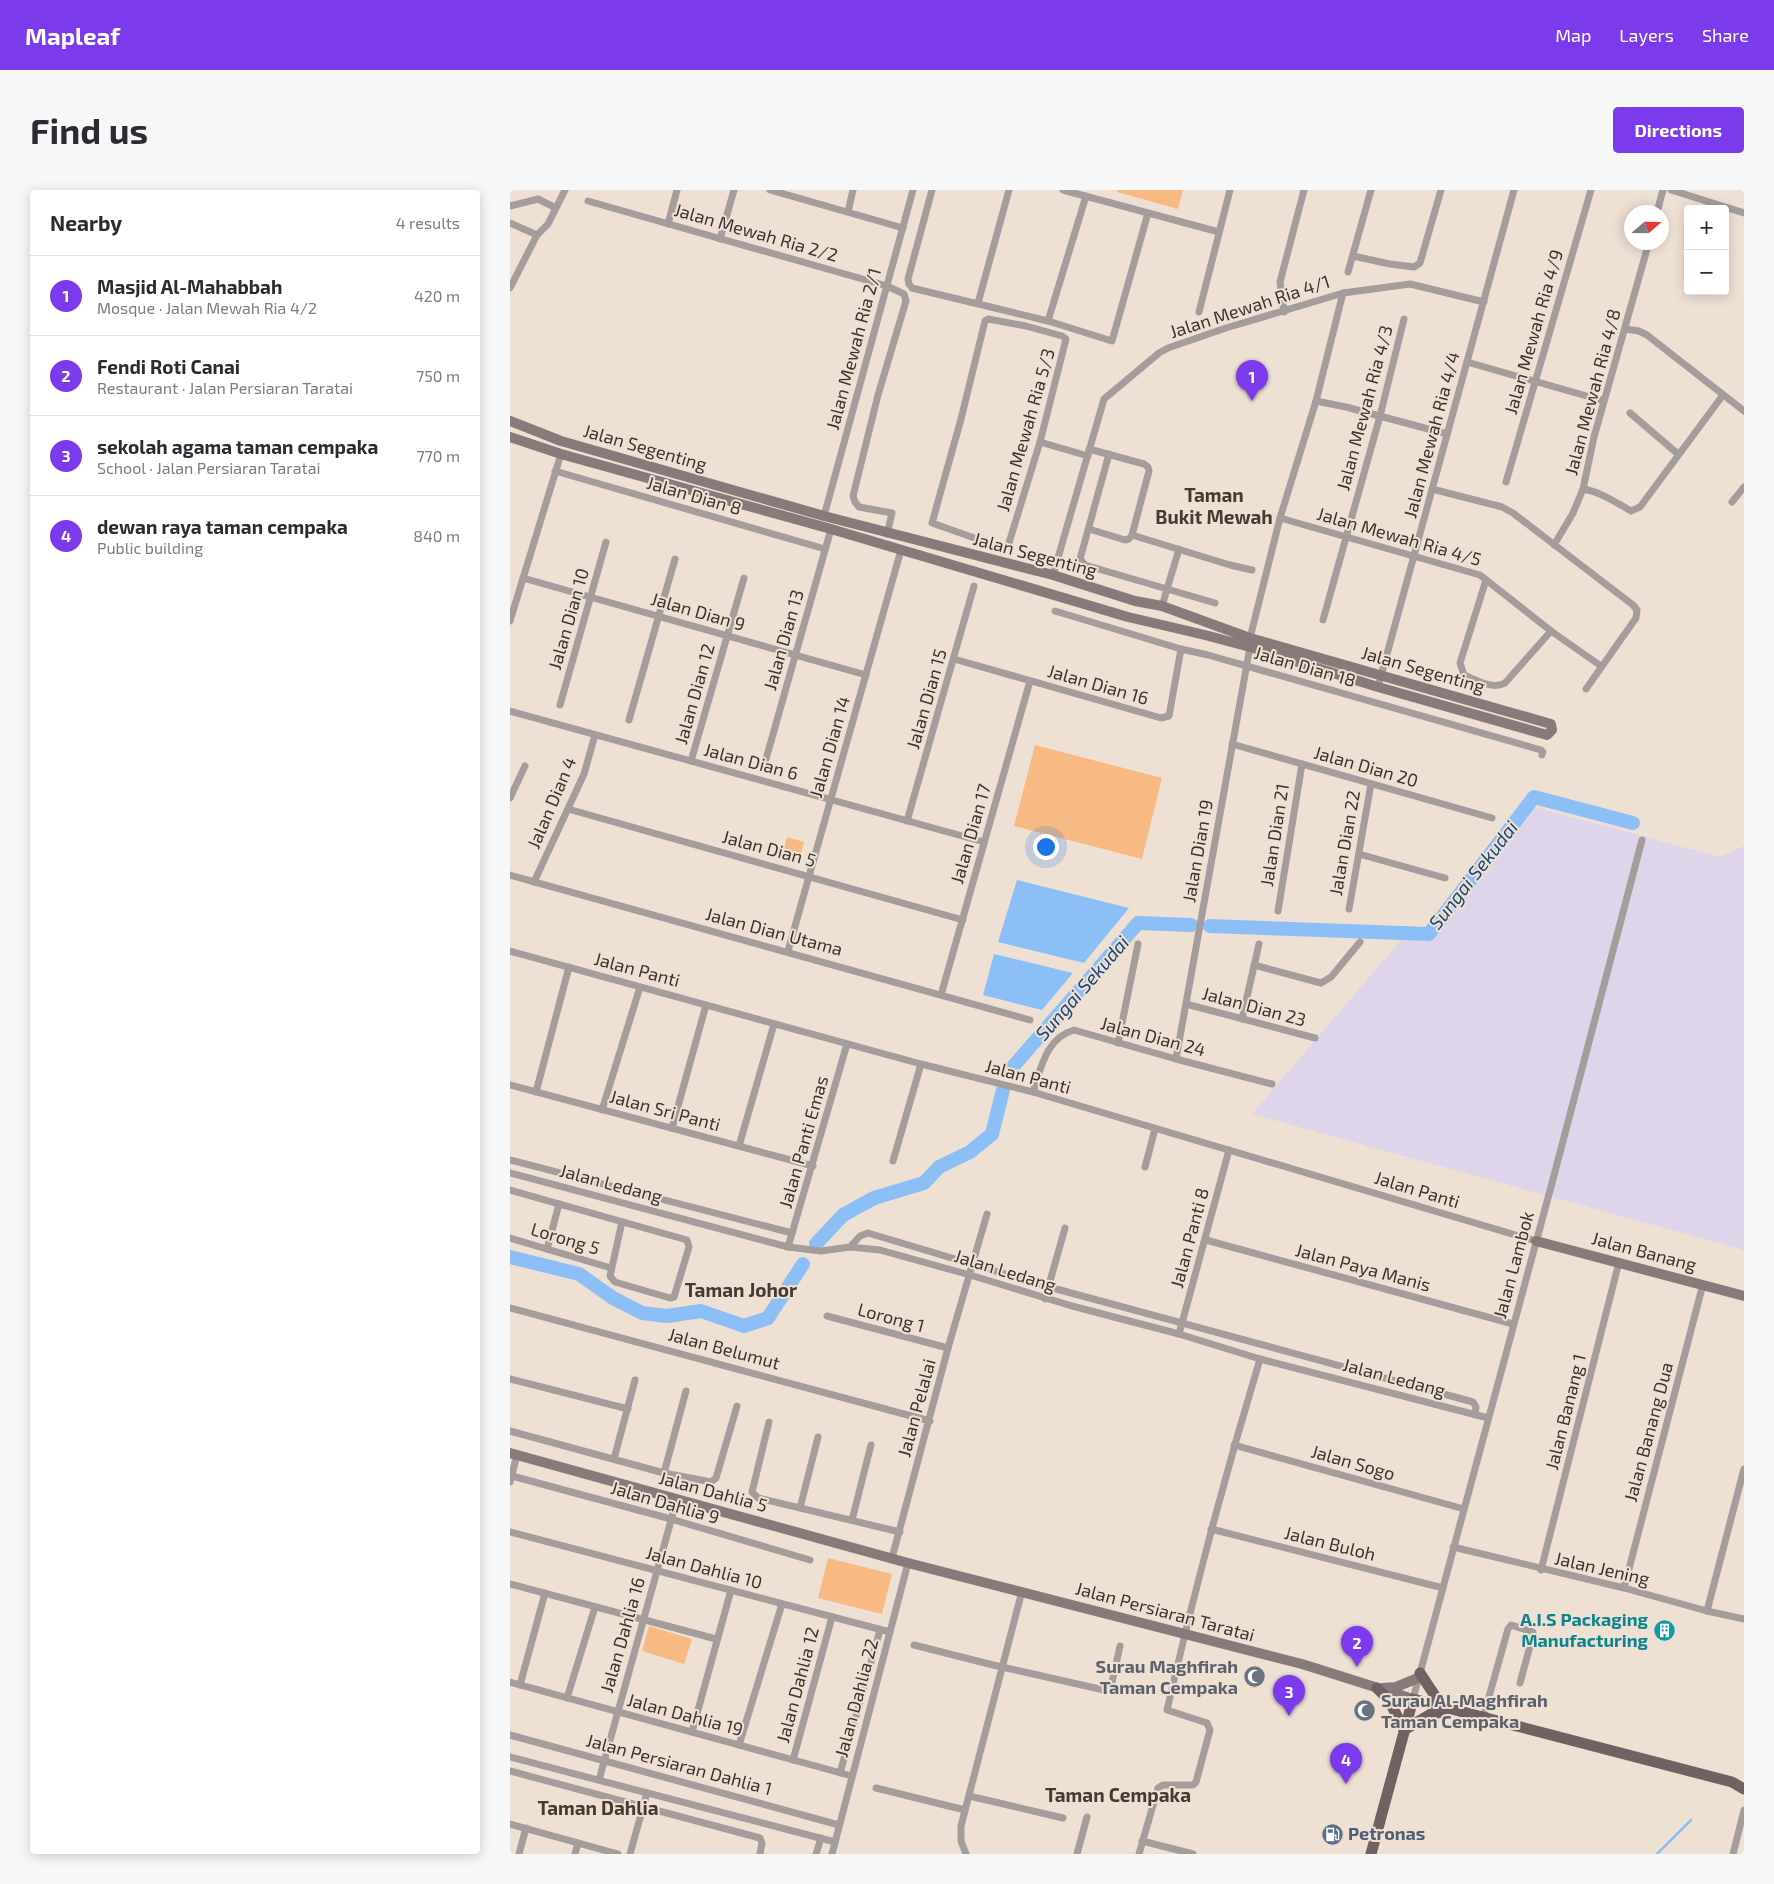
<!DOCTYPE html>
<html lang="en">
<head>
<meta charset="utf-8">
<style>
	body { margin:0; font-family:"Exo 2",sans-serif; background:#f7f7f7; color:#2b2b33 }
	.controls { position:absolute; right:15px; top:15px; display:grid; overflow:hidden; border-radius:5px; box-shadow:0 2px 12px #0003 }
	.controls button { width:45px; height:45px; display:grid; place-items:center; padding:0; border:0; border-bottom:1px solid #e1e1e2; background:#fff; color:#2b2b33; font:25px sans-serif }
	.compass { position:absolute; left:1114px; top:15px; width:45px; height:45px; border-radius:50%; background:#fff; box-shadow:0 2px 12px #0003; rotate:70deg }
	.you { position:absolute; left:535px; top:656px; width:18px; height:18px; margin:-12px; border:4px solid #fff; border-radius:50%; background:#1a73e8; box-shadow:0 0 0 8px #1a73e833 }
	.badge { display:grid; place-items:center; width:32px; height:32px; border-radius:50%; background:#7c3aed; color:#fff; font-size:16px; font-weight:700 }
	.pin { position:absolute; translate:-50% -41px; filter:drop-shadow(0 1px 2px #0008) }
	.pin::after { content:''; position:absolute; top:26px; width:18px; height:15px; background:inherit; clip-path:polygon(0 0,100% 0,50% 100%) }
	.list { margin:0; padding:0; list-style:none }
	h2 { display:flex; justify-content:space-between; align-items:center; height:65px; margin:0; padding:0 20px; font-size:21px }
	h2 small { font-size:16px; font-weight:400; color:#7c7c81 }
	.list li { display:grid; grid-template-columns:32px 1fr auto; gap:15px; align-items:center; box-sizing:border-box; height:80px; padding:0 20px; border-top:1px solid #e1e1e2 }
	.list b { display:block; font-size:19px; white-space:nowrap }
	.list p { margin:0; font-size:16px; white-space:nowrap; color:#7c7c81 }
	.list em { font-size:16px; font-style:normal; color:#7c7c81 }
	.map { position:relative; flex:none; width:1234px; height:1664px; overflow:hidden; border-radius:5px }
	header { display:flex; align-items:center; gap:30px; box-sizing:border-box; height:70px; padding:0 25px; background:#7c3aed; color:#fff }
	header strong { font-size:24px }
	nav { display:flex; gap:28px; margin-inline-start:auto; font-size:18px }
	.intro { display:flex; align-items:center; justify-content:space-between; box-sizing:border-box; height:120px; padding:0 30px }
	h1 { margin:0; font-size:35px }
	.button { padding:12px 22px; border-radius:5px; background:#7c3aed; color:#fff; font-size:18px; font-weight:700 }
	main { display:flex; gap:30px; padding:0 30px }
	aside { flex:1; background:#fff; border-radius:5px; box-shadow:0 2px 12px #0003 }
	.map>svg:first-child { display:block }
</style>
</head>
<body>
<header>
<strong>Mapleaf</strong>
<nav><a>Map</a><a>Layers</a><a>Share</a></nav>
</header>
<div class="intro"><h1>Find us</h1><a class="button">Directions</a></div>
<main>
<aside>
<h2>Nearby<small>4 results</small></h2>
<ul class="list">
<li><span class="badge">1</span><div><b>Masjid Al-Mahabbah</b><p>Mosque · Jalan Mewah Ria 4/2</p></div><em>420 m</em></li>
<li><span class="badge">2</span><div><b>Fendi Roti Canai</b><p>Restaurant · Jalan Persiaran Taratai</p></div><em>750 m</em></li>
<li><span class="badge">3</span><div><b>sekolah agama taman cempaka</b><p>School · Jalan Persiaran Taratai</p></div><em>770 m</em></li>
<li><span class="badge">4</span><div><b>dewan raya taman cempaka</b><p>Public building</p></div><em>840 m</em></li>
</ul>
</aside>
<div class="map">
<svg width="1234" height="1664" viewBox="0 0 1234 1664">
	<rect width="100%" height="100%" fill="#efe0d4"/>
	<polygon fill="#ded5ea" points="1024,617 1210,667 1234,656 1234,1060 742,924 891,750 919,750"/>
	<g fill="#f8ba85">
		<polygon points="607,0 673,0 668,19 607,2"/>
		<polygon points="525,555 652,588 632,669 504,636"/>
		<polygon points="277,647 294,652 289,671 272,666"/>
		<polygon points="318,1368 382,1384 372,1424 308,1408"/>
		<polygon points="139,1436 182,1449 174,1474 132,1461"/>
	</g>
	<g fill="#8dbff7">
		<polygon points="507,690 619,718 574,773 488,752"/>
		<polygon points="484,764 563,783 532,820 473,805"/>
	</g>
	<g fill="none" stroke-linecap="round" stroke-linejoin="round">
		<polyline stroke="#8dbff7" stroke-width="2.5" points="1147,1664 1181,1630"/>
		<g stroke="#8dbff7" stroke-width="14">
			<polyline points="700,736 919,744 1024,607 1123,633"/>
			<polyline points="500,880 628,733 681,735"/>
			<polyline points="306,1054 333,1025 364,1008 414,993 429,977 460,962 482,944 493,900"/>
			<polyline points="0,1067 69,1084 103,1108 132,1123 157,1126 191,1121 234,1136 258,1128 293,1074"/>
		</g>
		<g stroke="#a59c9c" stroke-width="7">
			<polyline points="260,0 393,38"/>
			<polyline points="422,0 398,89 399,94 402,98 538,131 602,151 638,23"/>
			<polyline points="553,0 709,42"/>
			<polyline points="1161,0 1234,23"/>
			<polyline points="78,11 377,96 394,104 396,111 368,205 343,306 345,312 349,317 382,323 377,344"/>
			<polyline points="0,16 28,9 46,18"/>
			<polyline points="338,22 343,0"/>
			<polyline points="1147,22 1153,0"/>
			<polyline points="0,33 27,45"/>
			<polyline points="158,34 167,0"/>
			<polyline points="210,49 224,0"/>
			<polyline points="843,66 880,74 904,77 910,73 931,0"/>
			<polyline points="838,82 861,0"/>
			<polyline points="0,98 27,45 38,34 55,0"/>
			<polyline points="468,113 499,0"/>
			<polyline points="689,122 720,0"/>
			<polyline points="774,122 770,92 794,0"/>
			<polygon points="478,129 516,136 552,146 556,149 530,252 498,356 493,358 422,333 451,229 475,131"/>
			<polyline points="538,131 576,6"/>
			<polyline points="1115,139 1129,141 1137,145 1234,221"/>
			<polyline points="957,172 1094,211"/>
			<polyline points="806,211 836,217 937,244"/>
			<polyline points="1120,223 1168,264"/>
			<polyline points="530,252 578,266"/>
			<polyline points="579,259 634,274 638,277 639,281 622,345 720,375 742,380"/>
			<polyline points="599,264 570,369 575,375 705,413"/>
			<polyline points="45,281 315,359"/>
			<polyline points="996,292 1081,0"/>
			<polyline points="922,299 992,317 1003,323 1123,415 1127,420 1126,428 1076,499"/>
			<path d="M1073 299C1091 302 1105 312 1121 321L1130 317 1213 205"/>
			<polyline points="1222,312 1234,297"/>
			<polyline points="314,326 403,0"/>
			<polyline points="770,328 970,385 1041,441 1091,476"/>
			<polyline points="579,339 615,350 619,349 622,345"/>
			<polyline points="1044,355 1063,323 1073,299 1084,247 1139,52"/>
			<polyline points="543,385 594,209 649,163 658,158 716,138 833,103 900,94 974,112"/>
			<polyline points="13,388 356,485"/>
			<path d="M976 390 950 473 954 485C966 490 983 500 995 493L1041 441"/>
			<polyline points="652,416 669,359"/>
			<polyline points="545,421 671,459 698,465 1031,560 1033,562 1032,565"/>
			<polyline points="813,430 870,226 894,129"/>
			<polyline points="0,431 51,264"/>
			<polyline points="740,448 770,328 806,211 833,103"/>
			<polyline points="444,469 651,528 659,526 671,459"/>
			<polyline points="868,497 1004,0"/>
			<polyline points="50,515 96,352"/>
			<polyline points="0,521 474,652"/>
			<polyline points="119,530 165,369"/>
			<polyline points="722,554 982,628"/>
			<polyline points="256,569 321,339"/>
			<polyline points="181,571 234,388"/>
			<polyline points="0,608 15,576"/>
			<polyline points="58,619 453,730"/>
			<polyline points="397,631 464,396"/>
			<polyline points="849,664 935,688"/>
			<polyline points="0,685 520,830"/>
			<polyline points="24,692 74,584 85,545"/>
			<polyline points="839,719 861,594"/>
			<polyline points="768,721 792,574"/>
			<polyline points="0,761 411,874 523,902 1026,1051"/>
			<polyline points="278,761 391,360"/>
			<polyline points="744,775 811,793 821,787 850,752"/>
			<polyline points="431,805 520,491"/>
			<polyline points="676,814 805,848"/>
			<polyline points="732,829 749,754"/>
			<polyline points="608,853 628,754"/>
			<polyline points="666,869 740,457"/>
			<polyline points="0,895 303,976"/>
			<polyline points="26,902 59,777"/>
			<path d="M523 902C531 878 536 848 564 840L666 869 762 894"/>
			<polyline points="92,920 130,797"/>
			<polyline points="162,938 196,815"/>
			<polyline points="229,956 264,834"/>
			<polyline points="0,970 282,1043"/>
			<polyline points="383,971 411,874"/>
			<polyline points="635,977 645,939"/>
			<polyline points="0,983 278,1057 311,1061 340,1057 370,1060 460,1085 562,1116 669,1144 750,1169 978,1228"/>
			<polyline points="0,1000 177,1050 179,1057 164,1107 160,1108 105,1092 100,1086 112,1032"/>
			<polyline points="0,1048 101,1078"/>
			<polyline points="696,1050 1003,1134"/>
			<polyline points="278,1057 337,854"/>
			<polyline points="340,1057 350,1046 358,1043 539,1097 963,1212 966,1217 965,1225"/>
			<polyline points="37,1059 49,1014"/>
			<polyline points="535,1109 555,1038"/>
			<polyline points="0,1118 420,1231"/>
			<polyline points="317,1126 438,1158"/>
			<polyline points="669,1144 719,960"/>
			<polyline points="0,1189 118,1219"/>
			<polyline points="259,1232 242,1302 248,1308 390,1342"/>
			<polyline points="0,1241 154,1283 201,1292 206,1288 227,1216"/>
			<polyline points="724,1255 954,1319"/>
			<polyline points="104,1269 125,1190"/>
			<polyline points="154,1283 176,1201"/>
			<polyline points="2,1286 161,1329 300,1370"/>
			<polyline points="0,1292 7,1265"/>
			<polyline points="290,1318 308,1247"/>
			<polyline points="342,1330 361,1255"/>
			<polyline points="701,1339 933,1398"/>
			<polyline points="0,1342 380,1442"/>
			<polyline points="943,1357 1114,1398 1197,1421 1234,1429"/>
			<polyline points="382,1368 438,1158 477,1024"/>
			<polyline points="1031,1380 1109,1072"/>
			<polyline points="0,1394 206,1449"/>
			<polyline points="1114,1398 1193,1094"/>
			<polyline points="1197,1421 1234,1279"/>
			<polyline points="404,1455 483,1475 594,1500 601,1497 610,1456"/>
			<polyline points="0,1492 342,1586"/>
			<polyline points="10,1495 35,1403"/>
			<polyline points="57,1508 85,1417"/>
			<polyline points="903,1509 1042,993 1132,650"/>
			<polyline points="973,1528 998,1439 1001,1435 1023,1442 1023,1445 1010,1493"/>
			<polyline points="182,1542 221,1400"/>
			<polyline points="0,1545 329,1635"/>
			<polyline points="229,1555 272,1414"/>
			<polyline points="0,1567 325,1652"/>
			<polyline points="283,1570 322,1427"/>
			<polyline points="0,1581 250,1648 252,1653 250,1664"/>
			<polyline points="330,1583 370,1440"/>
			<polyline points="89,1590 167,1309"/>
			<polyline points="366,1598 455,1620"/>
			<polyline points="459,1606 553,1628"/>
			<polyline points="0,1634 108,1664"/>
			<polyline points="632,1651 683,1664"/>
			<polyline points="9,1664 16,1638"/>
			<polyline points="65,1664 68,1653"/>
			<polyline points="120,1664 137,1603"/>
			<polyline points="306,1664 311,1648"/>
			<polyline points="322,1664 398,1373"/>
			<polyline points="456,1664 451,1651 451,1636 512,1401"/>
			<polyline points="567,1664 577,1627"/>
			<path d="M629 1664 648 1598 653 1595H683L686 1592 700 1540 697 1533 657 1520C684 1402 715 1285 750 1169"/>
			<polyline points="1223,1664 1234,1620"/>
		</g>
		<g stroke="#877a7a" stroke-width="10">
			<polyline points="0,231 51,251 314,326 543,385 625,411 652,416 740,448 1041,534 1042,540 1037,545 868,497 740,457 695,445 618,427 321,339 51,264 0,247"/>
			<polyline points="1026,1051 1234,1106"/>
			<polyline points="0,1263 398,1373 792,1474 903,1509"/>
			<polyline points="873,1498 886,1497 908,1488"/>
		</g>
		<g stroke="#716162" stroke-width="11">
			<polyline points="910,1483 933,1518"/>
			<polyline points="867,1498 879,1510 894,1540"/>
			<polyline points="894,1540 921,1524 938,1521"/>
			<polyline points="861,1664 903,1509 1222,1592 1234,1599"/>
		</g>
	</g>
	<defs>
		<symbol id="building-disc" viewBox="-11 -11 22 22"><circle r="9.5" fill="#0f9aa8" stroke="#efe0d4"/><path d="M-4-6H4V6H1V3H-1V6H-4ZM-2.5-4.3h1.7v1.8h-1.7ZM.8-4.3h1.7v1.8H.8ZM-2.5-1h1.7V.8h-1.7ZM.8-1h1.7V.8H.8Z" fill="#fff"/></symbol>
		<symbol id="mosque-disc" viewBox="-11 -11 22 22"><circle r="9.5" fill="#6b7280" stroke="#efe0d4"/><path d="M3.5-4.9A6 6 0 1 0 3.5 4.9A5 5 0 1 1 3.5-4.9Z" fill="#fff"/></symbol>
		<symbol id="fuel-disc" viewBox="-11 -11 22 22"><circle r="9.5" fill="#5c6f8a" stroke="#efe0d4"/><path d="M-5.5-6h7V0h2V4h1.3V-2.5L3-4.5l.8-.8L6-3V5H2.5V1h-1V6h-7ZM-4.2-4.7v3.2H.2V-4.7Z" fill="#fff"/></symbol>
	</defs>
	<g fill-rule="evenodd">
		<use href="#building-disc" x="1142" y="1428" width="25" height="25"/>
		<use href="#mosque-disc" x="732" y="1474" width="25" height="25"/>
		<use href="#mosque-disc" x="842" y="1508" width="25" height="25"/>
		<use href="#fuel-disc" x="810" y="1632" width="25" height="25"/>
	</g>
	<g text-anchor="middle" stroke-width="4" stroke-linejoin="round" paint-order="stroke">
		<g font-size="18" fill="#3b3530" stroke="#efe0d4">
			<text transform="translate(246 43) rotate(16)" y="6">Jalan Mewah Ria 2/2</text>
			<text transform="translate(740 117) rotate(-18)" y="6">Jalan Mewah Ria 4/1</text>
			<text transform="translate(1024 142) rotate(-74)" y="6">Jalan Mewah Ria 4/9</text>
			<text transform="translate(344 159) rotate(-75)" y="6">Jalan Mewah Ria 2/1</text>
			<text transform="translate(1083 202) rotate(-75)" y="6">Jalan Mewah Ria 4/8</text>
			<text transform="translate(855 218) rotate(-75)" y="6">Jalan Mewah Ria 4/3</text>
			<text transform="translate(516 240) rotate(-74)" y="6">Jalan Mewah Ria 5/3</text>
			<text transform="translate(922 245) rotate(-75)" y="6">Jalan Mewah Ria 4/4</text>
			<text transform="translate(135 258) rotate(16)" y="6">Jalan Segenting</text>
			<text transform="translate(184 306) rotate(16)" y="6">Jalan Dian 8</text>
			<text transform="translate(889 347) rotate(16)" y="6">Jalan Mewah Ria 4/5</text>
			<text transform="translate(525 365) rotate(15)" y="6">Jalan Segenting</text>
			<text transform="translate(188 422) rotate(16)" y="6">Jalan Dian 9</text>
			<text transform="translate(59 429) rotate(-74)" y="6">Jalan Dian 10</text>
			<text transform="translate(274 450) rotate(-74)" y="6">Jalan Dian 13</text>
			<text transform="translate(795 477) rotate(16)" y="6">Jalan Dian 18</text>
			<text transform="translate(913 480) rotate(16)" y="6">Jalan Segenting</text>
			<text transform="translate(588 495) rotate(16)" y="6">Jalan Dian 16</text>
			<text transform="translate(185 504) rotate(-74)" y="6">Jalan Dian 12</text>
			<text transform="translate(417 509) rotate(-74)" y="6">Jalan Dian 15</text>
			<text transform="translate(320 557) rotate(-74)" y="6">Jalan Dian 14</text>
			<text transform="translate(241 572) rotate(15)" y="6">Jalan Dian 6</text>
			<text transform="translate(856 577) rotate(16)" y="6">Jalan Dian 20</text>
			<text transform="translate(42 613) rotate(-67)" y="6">Jalan Dian 4</text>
			<text transform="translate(461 644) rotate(-74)" y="6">Jalan Dian 17</text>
			<text transform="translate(765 645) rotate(-81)" y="6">Jalan Dian 21</text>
			<text transform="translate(835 653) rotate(-80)" y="6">Jalan Dian 22</text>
			<text transform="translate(259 659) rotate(15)" y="6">Jalan Dian 5</text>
			<text transform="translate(688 661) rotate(-80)" y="6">Jalan Dian 19</text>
			<text transform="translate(264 742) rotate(15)" y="6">Jalan Dian Utama</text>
			<text transform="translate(127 780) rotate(15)" y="6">Jalan Panti</text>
			<text transform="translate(744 817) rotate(15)" y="6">Jalan Dian 23</text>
			<text transform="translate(643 847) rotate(15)" y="6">Jalan Dian 24</text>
			<text transform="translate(518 887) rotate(15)" y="6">Jalan Panti</text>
			<text transform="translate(155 921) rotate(15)" y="6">Jalan Sri Panti</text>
			<text transform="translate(294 952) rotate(-74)" y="6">Jalan Panti Emas</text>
			<text transform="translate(101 994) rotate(15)" y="6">Jalan Ledang</text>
			<text transform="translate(907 1000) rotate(17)" y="6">Jalan Panti</text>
			<text transform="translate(680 1048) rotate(-75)" y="6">Jalan Panti 8</text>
			<text transform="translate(55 1049) rotate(17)" y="6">Lorong 5</text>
			<text transform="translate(1134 1062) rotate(15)" y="6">Jalan Banang</text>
			<text transform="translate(1004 1075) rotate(-75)" y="6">Jalan Lambok</text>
			<text transform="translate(853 1078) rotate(15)" y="6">Jalan Paya Manis</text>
			<text transform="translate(495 1081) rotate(17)" y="6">Jalan Ledang</text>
			<text transform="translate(381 1128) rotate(15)" y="6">Lorong 1</text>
			<text transform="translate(214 1159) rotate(15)" y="6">Jalan Belumut</text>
			<text transform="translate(884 1188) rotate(15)" y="6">Jalan Ledang</text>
			<text transform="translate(407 1218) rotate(-75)" y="6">Jalan Pelalai</text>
			<text transform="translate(1056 1222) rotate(-76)" y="6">Jalan Banang 1</text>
			<text transform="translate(1139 1242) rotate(-75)" y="6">Jalan Banang Dua</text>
			<text transform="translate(843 1273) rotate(16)" y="6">Jalan Sogo</text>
			<text transform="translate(203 1302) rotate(15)" y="6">Jalan Dahlia 5</text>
			<text transform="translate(155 1313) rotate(16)" y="6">Jalan Dahlia 9</text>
			<text transform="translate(820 1354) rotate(14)" y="6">Jalan Buloh</text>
			<text transform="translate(194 1378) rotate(15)" y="6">Jalan Dahlia 10</text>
			<text transform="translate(1092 1379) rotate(13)" y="6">Jalan Jening</text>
			<text transform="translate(655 1422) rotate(15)" y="6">Jalan Persiaran Taratai</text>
			<text transform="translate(113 1445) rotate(-74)" y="6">Jalan Dahlia 16</text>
			<text transform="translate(288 1495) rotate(-75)" y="6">Jalan Dahlia 12</text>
			<text transform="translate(347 1508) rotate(-75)" y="6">Jalan Dahlia 22</text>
			<text transform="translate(175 1525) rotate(15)" y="6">Jalan Dahlia 19</text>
			<text transform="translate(169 1575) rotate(15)" y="6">Jalan Persiaran Dahlia 1</text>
		</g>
		<g font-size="18" font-weight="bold" fill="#0d838f" stroke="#efe0d4" text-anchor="end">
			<text x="1138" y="1436">A.I.S Packaging<tspan x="1138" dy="21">Manufacturing</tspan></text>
		</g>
		<g font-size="18" font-weight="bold" fill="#5b616d" stroke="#efe0d4" text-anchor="end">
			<text x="728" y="1483">Surau Maghfirah<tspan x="728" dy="21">Taman Cempaka</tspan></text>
			<text x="871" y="1517" text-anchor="start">Surau Al-Maghfirah<tspan x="871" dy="21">Taman Cempaka</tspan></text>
		</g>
		<g font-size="18" font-weight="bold" fill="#4e5e75" stroke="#efe0d4" text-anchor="start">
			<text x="838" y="1650">Petronas</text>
		</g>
		<g font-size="19" font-weight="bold" fill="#473b31" stroke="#efe0d4">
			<text x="704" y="312">Taman<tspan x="704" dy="22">Bukit Mewah</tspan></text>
			<text x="231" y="1107">Taman Johor</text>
			<text x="608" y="1612">Taman Cempaka</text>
			<text x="88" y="1625">Taman Dahlia</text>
		</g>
		<g font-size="19" font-style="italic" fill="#1b4572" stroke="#efe0d4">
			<text transform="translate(963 685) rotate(-52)" y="7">Sungai Sekudai</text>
			<text transform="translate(572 798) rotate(-49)" y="7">Sungai Sekudai</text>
		</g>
	</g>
</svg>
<div class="controls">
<button>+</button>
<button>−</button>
</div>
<svg class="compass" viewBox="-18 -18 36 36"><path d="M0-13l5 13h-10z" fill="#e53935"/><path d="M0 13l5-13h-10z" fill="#7c7c81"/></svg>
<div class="you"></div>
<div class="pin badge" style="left:742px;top:211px">1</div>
<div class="pin badge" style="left:847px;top:1477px">2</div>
<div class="pin badge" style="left:779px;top:1526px">3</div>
<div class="pin badge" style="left:836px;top:1594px">4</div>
</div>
</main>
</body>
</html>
